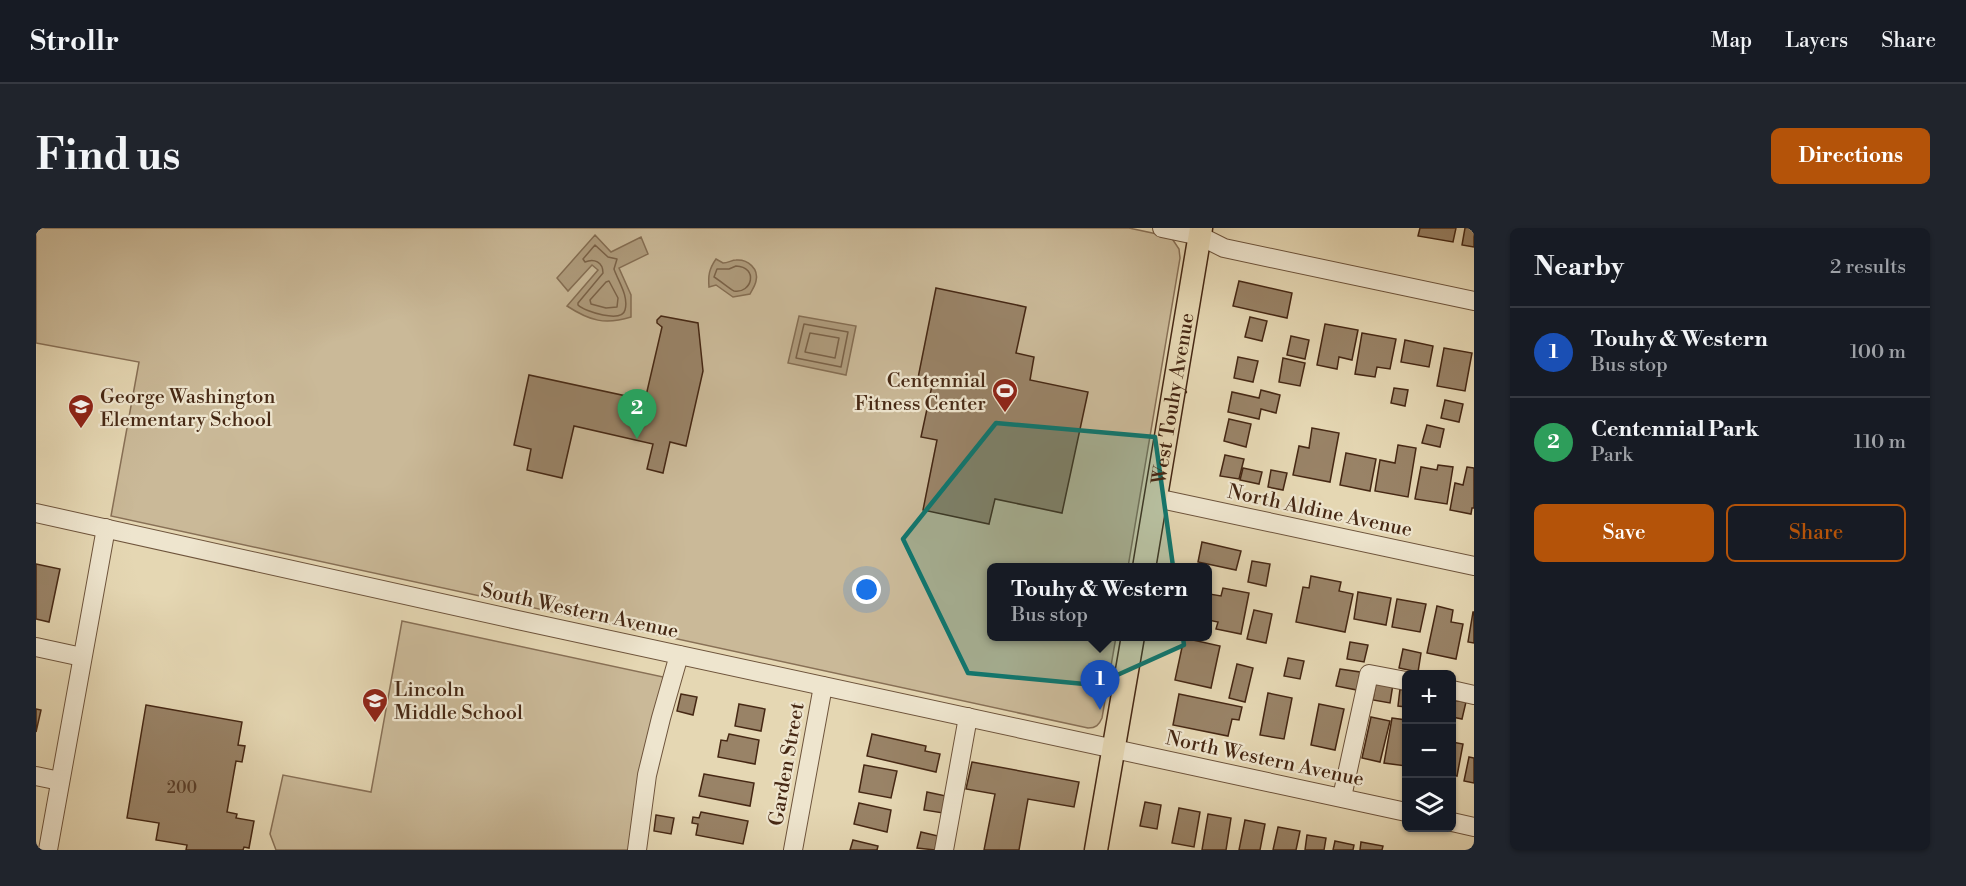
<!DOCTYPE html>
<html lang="en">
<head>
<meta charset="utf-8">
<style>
	body { margin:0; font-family:"Libre Bodoni",serif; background:#20242c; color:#f1f3f6 }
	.controls { position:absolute; right:18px; bottom:18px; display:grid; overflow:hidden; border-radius:9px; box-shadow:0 2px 4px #0004 }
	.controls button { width:54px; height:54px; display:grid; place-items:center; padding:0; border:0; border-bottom:2px solid #363941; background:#171b24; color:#f1f3f6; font:30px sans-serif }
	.you { position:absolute; left:831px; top:362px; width:21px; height:21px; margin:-15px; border:4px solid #fff; border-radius:50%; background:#1a73e8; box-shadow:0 0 0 9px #1a73e833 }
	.badge { display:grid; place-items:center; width:39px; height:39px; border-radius:50%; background:#b45309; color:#fff; font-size:20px; font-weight:700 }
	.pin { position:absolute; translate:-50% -50px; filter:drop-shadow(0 2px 3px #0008) }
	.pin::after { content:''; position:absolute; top:32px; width:21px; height:18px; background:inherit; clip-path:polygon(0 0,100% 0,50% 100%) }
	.popup { position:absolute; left:951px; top:335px; width:225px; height:78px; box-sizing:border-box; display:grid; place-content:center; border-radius:9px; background:#171b24; filter:drop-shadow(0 2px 4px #0005); font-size:20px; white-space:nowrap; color:#9ea1a6 }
	.popup b { font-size:22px; color:#f1f3f6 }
	.popup::after { content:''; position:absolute; left:50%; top:100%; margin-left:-12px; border:12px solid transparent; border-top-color:#171b24 }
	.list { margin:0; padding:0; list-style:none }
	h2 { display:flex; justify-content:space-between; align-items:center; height:78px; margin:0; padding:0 24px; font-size:26px }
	h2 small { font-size:20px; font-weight:400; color:#9ea1a6 }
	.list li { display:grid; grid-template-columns:39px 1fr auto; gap:18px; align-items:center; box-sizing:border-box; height:90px; padding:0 24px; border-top:2px solid #363941 }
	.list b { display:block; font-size:22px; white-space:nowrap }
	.list p { margin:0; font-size:20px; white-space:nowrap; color:#9ea1a6 }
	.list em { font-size:20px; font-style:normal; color:#9ea1a6 }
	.actions { display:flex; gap:12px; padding:18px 24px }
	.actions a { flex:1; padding:14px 0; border:2px solid #b45309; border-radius:9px; text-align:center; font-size:21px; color:#b45309 }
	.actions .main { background:#b45309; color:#fff }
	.icon { flex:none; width:33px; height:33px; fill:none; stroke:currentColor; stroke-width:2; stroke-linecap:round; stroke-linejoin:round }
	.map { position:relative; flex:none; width:1438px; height:622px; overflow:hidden; border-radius:9px }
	header { display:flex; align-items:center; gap:36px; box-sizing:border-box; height:84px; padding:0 30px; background:#171b24; border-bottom:2px solid #363941 }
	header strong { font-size:28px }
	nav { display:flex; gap:33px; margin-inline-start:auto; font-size:21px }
	.intro { display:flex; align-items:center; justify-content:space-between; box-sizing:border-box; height:144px; padding:0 36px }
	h1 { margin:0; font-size:42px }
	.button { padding:15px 27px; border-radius:9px; background:#b45309; color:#fff; font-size:21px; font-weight:700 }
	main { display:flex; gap:36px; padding:0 36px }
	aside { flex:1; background:#171b24; border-radius:9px; box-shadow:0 2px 4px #0004 }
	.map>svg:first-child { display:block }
</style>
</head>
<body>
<header>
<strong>Strollr</strong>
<nav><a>Map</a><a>Layers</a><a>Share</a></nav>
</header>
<div class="intro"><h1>Find us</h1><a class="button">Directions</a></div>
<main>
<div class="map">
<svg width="1438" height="622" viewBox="0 0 1438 622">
	<rect width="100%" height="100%" fill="#e5d7b3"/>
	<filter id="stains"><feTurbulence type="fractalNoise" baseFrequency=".00333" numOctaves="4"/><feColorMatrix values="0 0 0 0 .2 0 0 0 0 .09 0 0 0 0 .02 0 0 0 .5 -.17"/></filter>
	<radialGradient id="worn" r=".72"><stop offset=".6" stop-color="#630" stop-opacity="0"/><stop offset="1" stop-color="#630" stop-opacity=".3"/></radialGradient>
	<g fill="#cab998" stroke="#887056" stroke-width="1.5">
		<path d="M0 0H1093L1135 9 1143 21 1144 30 1092 339 956 340V408L1080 409 1066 490C1063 497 1060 500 1052 500L75 288 103 134 0 115Z"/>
		<polygon points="366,393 632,450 595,622 240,622 234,606 247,547 335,564"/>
	</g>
	<g fill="#af9c7d" stroke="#856e53" stroke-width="1.5">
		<path d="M559 7 575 24 605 9 612 26 583 40 595 67V89C569 97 554 93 531 78L562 42 556 37 532 63 521 50Z"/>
		<path d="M680 31 687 35C692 35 696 32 700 32 712 31 723 41 720 53 719 58 716 62 714 66L697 69 680 57 673 59C672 48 673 41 680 31Z"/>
		<polygon points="763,88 820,98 810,147 752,135"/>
	</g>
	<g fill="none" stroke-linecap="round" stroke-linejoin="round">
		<g stroke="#7a6248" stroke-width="1.5">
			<path d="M559 17 572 29 581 31 578 41C582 53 593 68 589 82 586 95 549 84 542 77V75L567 45C567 34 558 30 549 34L547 31Z"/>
			<path d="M700 38C723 39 716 66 698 63 695 62 682 51 678 49L681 41H693Z"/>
			<polygon points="573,53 582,70 581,79 570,80 555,76 554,72 570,54"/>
			<polygon points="768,96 812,104 805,139 760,130"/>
			<polygon points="774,105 803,110 799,130 769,124"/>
		</g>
	</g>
	<g fill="#998367" stroke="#462814" stroke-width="1.5">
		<polygon points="1384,0 1420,0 1417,14 1382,8"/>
		<polygon points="1429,0 1438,0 1438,19 1426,17"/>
		<polygon points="1203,53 1256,65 1251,90 1197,78"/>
		<polygon points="900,60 990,79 980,125 998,129 994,152 1052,164 1026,285 959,271 953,296 887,282 901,212 885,209 897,153 882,150"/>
		<polygon points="625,88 662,95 667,143 650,218 634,214 627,245 611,241 617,216 538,198 526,250 491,242 495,221 478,217 493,147 609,172 626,99 621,95 621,92"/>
		<polygon points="1214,89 1231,93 1226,113 1209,109"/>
		<polygon points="1289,96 1322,102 1316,132 1303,129 1301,141 1281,137"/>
		<polygon points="1326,105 1360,111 1354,141 1341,139 1339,149 1319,146"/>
		<polygon points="1255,108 1273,112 1269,131 1251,127"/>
		<polygon points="1369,112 1397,118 1393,139 1365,134"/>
		<polygon points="1408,120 1436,125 1429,163 1401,158"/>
		<polygon points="1202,129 1222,133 1217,154 1198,150"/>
		<polygon points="1247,130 1269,135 1264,158 1243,154"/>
		<polygon points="1358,160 1372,162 1369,178 1355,175"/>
		<polygon points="1225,162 1244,167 1240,185 1225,181 1223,191 1192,184 1196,164 1223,170"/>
		<polygon points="1409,172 1427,176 1423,194 1405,190"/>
		<polygon points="1193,191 1215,196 1210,219 1188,213"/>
		<polygon points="1391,197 1408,201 1404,219 1386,215"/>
		<polygon points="1276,200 1303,205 1294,254 1257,247 1263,218 1273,220"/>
		<polygon points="1362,217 1380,220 1372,269 1339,263 1344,232 1359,235"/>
		<polygon points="1310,225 1340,231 1334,263 1304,257"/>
		<polygon points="1189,227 1208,231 1203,251 1184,248"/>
		<polygon points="1402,237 1417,239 1411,276 1379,271 1385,239 1401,242"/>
		<polygon points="1431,239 1438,240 1438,280 1436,280 1435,286 1414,282 1419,255 1427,257"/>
		<polygon points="1207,240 1226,244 1223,256 1204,252"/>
		<polygon points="1235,242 1251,245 1247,262 1232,259"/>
		<polygon points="1166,314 1205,323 1200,342 1162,334"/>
		<polygon points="1216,333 1234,336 1230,358 1212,354"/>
		<polygon points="0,336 24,341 13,394 0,391"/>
		<polygon points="1275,348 1305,354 1303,363 1317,366 1309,404 1260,394 1267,359 1273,360"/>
		<polygon points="1172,353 1175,354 1173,366 1185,368 1187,360 1213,365 1205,406 1180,401 1182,394 1172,392"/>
		<polygon points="1322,364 1355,370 1350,397 1318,391"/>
		<polygon points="1361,371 1390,376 1384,404 1356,399"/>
		<polygon points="1401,378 1417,382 1415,394 1427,396 1420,431 1391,425"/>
		<polygon points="1218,382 1236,386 1230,415 1211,411"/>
		<polygon points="1437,384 1438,384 1438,415 1432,414"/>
		<polygon points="1148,410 1184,418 1175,460 1139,452"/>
		<polygon points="1314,414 1332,417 1328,434 1311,431"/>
		<polygon points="1367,421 1385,425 1382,444 1363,440"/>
		<polygon points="1252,430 1268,433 1264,451 1248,448"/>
		<polygon points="1201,436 1217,440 1209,474 1193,470"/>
		<polygon points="1304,441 1324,444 1321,462 1300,458"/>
		<polygon points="1340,453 1357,456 1354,475 1337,472"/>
		<polygon points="1364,461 1370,463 1370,479 1362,478"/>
		<polygon points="1232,465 1256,470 1248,511 1224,507"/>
		<polygon points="645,466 661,469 657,487 641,483"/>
		<polygon points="1143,466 1206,479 1203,492 1196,491 1192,508 1137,497"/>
		<polygon points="1416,472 1430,474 1426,491 1416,489"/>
		<polygon points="703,476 729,481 725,503 699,498"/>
		<polygon points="1283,476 1308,481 1299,522 1275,517"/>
		<polygon points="110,477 206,494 202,517 209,518 206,534 200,533 191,584 201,586 200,590 218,593 213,620 208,619 207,622 150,622 151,617 120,612 123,595 91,590"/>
		<polygon points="0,481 5,482 0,504"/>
		<polygon points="1335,489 1354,493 1344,534 1326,530"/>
		<polygon points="1356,490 1370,492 1370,538 1348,535"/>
		<polygon points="693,506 723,512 719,536 682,529 685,512 691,513"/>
		<polygon points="836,506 890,518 889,523 904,526 900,544 831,528"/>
		<polygon points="1416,514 1427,516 1421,548 1416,547"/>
		<polygon points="1433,529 1438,530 1438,555 1428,553"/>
		<polygon points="936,534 1043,554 1038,579 992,571 983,622 948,622 959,566 930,561"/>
		<polygon points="828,537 861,543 855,570 823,564"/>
		<polygon points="668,546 718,555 714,578 663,568"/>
		<polygon points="891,564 910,568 907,585 888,582"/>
		<polygon points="1109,574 1125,577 1121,601 1104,598"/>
		<polygon points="823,575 855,582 851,604 818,596"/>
		<polygon points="1143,580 1164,584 1158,619 1136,615"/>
		<polygon points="665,584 712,593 707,616 660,607 662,596 656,595 657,589 663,590"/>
		<polygon points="1172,586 1195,590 1190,622 1166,622"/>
		<polygon points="620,587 638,590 635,606 618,603"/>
		<polygon points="1209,592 1229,596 1224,622 1203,622"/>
		<polygon points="1242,599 1264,603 1260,622 1237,622"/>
		<polygon points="885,604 902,608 899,622 881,620"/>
		<polygon points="1271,607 1290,610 1288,622 1269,622"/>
		<polygon points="817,612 842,618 841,622 814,622"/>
		<polygon points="1299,613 1318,617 1317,622 1297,622"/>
		<polygon points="1325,614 1347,618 1346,622 1324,622"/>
	</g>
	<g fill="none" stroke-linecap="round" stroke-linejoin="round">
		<defs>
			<g id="minor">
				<polyline points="1126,0 1164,8 1188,20 1438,73"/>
				<polyline points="1120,270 1438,338"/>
				<polyline points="0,285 477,391 1370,584"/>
				<polyline points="0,419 46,429"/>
				<polyline points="1416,462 1438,467"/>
				<polyline points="0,548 24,553"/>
				<polyline points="1306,569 1333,446 1370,453"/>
				<polyline points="1416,594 1438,599"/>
				<polyline points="12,622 70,300"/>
				<polyline points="601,622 611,547 625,490 643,427"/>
				<polyline points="757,622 787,458"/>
				<polyline points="908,622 932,489"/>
			</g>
			<g id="major">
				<path id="s1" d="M1108 340 1165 0"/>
				<polyline points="1060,622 1097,408"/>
			</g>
		</defs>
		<use href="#minor" stroke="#6e543c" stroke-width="20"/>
		<use href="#major" stroke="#462814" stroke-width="25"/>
		<use href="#minor" stroke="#eee5ce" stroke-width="18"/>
		<use href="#major" stroke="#e5d7b3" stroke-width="22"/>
	</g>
	<path fill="#0f766e" fill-opacity="0.2" stroke="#0f766e" stroke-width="4.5" stroke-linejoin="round" d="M960 195 1119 209 1148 417 1059 457 932 445 867 311Z"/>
	<defs>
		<symbol id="stadium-pin" viewBox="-11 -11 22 30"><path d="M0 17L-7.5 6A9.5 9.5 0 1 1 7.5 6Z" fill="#8f2418" stroke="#eee5ce"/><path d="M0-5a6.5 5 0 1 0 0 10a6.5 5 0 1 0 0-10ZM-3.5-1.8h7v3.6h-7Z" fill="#fff"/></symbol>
		<symbol id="school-pin" viewBox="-11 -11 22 30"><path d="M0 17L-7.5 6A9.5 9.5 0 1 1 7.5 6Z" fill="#8f2418" stroke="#eee5ce"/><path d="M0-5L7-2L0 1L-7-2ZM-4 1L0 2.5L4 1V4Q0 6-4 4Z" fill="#fff"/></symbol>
	</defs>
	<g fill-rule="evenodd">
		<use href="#stadium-pin" x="954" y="148" width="30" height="40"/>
		<use href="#school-pin" x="30" y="164" width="30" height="40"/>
		<use href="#school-pin" x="324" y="458" width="30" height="40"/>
	</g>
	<g text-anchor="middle" stroke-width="4.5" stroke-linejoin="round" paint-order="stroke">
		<g font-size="16" fill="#5b3f29">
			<text x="146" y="565">200</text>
		</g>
		<g font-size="20" fill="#462814" stroke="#eee5ce" text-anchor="start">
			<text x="950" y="159" text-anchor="end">Centennial<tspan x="950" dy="23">Fitness Center</tspan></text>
			<text x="64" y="175">George Washington<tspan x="64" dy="23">Elementary School</tspan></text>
			<text x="358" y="468">Lincoln<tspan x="358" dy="23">Middle School</tspan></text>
		</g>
		<g font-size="20" fill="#462814" stroke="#eee5ce">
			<text dy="7" stroke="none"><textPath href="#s1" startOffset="172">West Touhy Avenue</textPath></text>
			<text transform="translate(1284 282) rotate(12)" y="7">North Aldine Avenue</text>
			<text transform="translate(544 382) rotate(12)" y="7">South Western Avenue</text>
			<text transform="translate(1229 530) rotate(12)" y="7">North Western Avenue</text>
			<text transform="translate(750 536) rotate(-80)" y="7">Garden Street</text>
		</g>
	</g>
	<rect width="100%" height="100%" filter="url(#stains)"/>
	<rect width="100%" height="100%" fill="url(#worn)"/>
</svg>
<div class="controls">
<button>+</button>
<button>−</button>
<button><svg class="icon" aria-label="layers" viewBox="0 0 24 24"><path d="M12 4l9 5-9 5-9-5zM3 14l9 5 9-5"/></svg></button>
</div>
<div class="you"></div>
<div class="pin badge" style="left:1064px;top:482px;background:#1a4fb4">1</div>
<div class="popup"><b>Touhy &amp; Western</b>Bus stop</div>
<div class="pin badge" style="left:601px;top:211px;background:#2e9e5b">2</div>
</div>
<aside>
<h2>Nearby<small>2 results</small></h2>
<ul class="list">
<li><span class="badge" style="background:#1a4fb4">1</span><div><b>Touhy &amp; Western</b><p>Bus stop</p></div><em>100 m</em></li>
<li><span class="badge" style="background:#2e9e5b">2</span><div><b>Centennial Park</b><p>Park</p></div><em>110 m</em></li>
</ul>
<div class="actions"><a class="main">Save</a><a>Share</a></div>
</aside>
</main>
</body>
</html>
